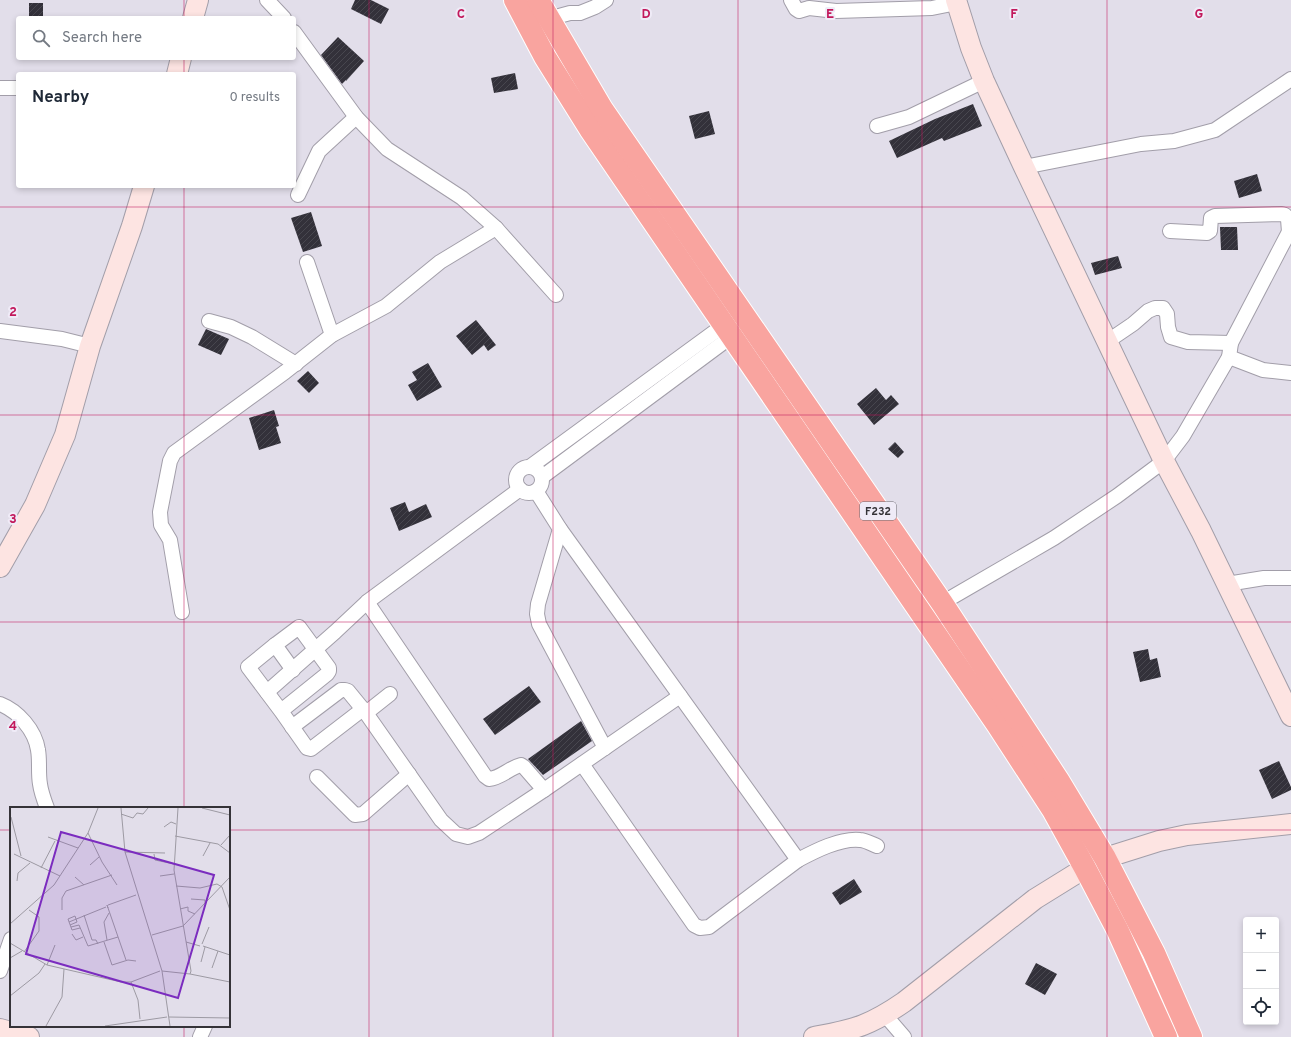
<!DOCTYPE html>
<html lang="en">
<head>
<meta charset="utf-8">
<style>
	body { margin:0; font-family:Overpass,sans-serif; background:#f6f6f7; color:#1f2937 }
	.controls { position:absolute; right:12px; bottom:12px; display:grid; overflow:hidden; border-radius:4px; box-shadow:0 2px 6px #0003 }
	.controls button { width:36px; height:36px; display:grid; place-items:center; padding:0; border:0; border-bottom:1px solid #e0e1e3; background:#fff; color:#1f2937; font:20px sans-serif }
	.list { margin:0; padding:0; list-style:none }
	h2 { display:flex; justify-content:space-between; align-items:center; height:52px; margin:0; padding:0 16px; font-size:17px }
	h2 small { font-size:13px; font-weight:400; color:#747a83 }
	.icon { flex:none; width:22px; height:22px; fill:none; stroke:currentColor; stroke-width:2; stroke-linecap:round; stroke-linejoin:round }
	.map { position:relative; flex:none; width:1291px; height:1037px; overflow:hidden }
	.search { position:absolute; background:#fff; box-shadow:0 2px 6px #0003; left:16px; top:16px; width:280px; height:44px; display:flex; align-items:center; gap:10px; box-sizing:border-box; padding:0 14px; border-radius:4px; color:#747a83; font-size:15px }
	.panel { position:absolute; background:#fff; box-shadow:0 2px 6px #0003; left:16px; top:72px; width:280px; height:116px; border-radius:4px }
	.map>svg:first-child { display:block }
</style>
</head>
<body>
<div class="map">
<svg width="1291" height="1037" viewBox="0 0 1291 1037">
	<defs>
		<pattern id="building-hatch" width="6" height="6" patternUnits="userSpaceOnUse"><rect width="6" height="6" fill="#33313a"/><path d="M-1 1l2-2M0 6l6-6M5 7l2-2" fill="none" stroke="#48474f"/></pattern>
	</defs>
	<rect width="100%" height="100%" fill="#e2deea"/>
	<g fill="url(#building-hatch)">
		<polygon points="355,0 371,0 389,9 381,24 351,9"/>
		<rect x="29" y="3" width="14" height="15"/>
		<polygon points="338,37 364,61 346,81 346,80 342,84 321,55"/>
		<polygon points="515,73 518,89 494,93 491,78"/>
		<polygon points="973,104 982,126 944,141 942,138 897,158 889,141 935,119"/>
		<polygon points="709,111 715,134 695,139 689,116"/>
		<polygon points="1257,174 1262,191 1239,198 1234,181"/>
		<polygon points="311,212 322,246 303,252 291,218"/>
		<polygon points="1220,227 1237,227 1238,250 1221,250"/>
		<polygon points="1118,256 1122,268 1095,275 1091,263"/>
		<polygon points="476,320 496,345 488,351 484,345 472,355 456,336"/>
		<polygon points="206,329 229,339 221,355 198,345"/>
		<polygon points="428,363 442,387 417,401 408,385 417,380 412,372"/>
		<polygon points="308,371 319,383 309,393 297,381"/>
		<polygon points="876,388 886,400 891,395 899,404 874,425 857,404"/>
		<polygon points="274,410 279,426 276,427 281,443 259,450 249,418"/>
		<polygon points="895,442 904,452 898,458 888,449"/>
		<polygon points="405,502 409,512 426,504 432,517 399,531 390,508"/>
		<polygon points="1148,649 1150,660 1157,658 1161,677 1140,682 1133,652"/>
		<polygon points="529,686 541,702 495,735 483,719"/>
		<polygon points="581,721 592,741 543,775 528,759"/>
		<polygon points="1279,761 1291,787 1291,790 1272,799 1259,770"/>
		<polygon points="854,879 862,892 840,905 832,893"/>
		<polygon points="1036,963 1057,974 1045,995 1025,984"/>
	</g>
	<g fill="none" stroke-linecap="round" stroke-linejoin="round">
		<defs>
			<g id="street">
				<polyline points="267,0 284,18"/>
				<polyline points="791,0 796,9 799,11 809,8 836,11 932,8 957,3"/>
				<polyline points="548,19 570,13 580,13 595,7 606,0"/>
				<polyline points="294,32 356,117 387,149 462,198 496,228 556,295"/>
				<polyline points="0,88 18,88"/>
				<polyline points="877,126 909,117 984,81"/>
				<polyline points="1024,167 1141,144 1174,141 1215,130 1291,79"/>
				<polyline points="298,195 319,151 356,117"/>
				<polyline points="1170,231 1207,233 1210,231 1211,218 1215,216 1282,214 1285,215 1288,219 1289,232"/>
				<polyline points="307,262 332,335"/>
				<polyline points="209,321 231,327 252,337 296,364"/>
				<polyline points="0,331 62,339 90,346"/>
				<polyline points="1108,341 1133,324 1148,311 1155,308 1163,308 1167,314 1168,327 1171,337 1188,342 1231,343"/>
				<polyline points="1229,357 1263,370 1291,373"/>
				<polyline points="531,466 724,325"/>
				<circle cx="529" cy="480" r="13"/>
				<polyline points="542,477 732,336"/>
				<polyline points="536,491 560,529 798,860"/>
				<polyline points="560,529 538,604 537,614 539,624 605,748"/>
				<polyline points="1227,584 1264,578 1291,578"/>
				<path d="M367 602 485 776 489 779C501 778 509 768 521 765L524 767 544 790"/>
				<polyline points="942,603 1054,538 1117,496 1164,461 1183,436 1229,357 1231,343 1291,228"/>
				<polyline points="182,612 170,540 161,525 160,512 170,461 174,453 285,372 332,335 386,306 440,262 496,228"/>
				<polyline points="275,645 293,670"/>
				<polyline points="267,692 335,632 367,602 520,489"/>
				<path d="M0 704C18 711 35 730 38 750 40 761 38 773 40 784 41 792 44 800 47 808"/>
				<polyline points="281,711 327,674 329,671 329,668 299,627 275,645 248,667 281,711 307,748 311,749 363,709"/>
				<polyline points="366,713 390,694"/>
				<polyline points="292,727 341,690 345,690 348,691 366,713 441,820 456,834 468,837 479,833 544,790 680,696"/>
				<path d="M582 764 694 925 700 928 709 927 798 860C815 851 840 838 860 840 865 840 872 844 877 846"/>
				<polyline points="317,777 355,815 363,814 409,774"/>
				<polyline points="0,971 11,939"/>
				<polyline points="885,1015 904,1037"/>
				<polyline points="200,1037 205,1026"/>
			</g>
			<g id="secondary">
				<polyline points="956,0 971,48 984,81 1024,167 1164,461 1201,531 1291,716"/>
				<polyline points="193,18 198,0"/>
				<polyline points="177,74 181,58"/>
				<polyline points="0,567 35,505 65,435 90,346 132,226 144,186"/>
				<polyline points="1105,858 1159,841 1187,835 1291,824"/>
				<polyline points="0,1029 29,1037"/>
				<path d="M814 1037C830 1034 848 1031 863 1025 878 1019 891 1011 904 1002L1035 899 1085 868"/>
			</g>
			<g id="highway">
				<polyline points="515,0 545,57 590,129 997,724 1053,810 1085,868 1117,929 1166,1037"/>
				<polyline points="538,0 602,109 942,603 1058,780 1105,858 1154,953 1191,1037"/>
			</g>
		</defs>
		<use href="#street" stroke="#a29ea9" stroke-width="16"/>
		<use href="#secondary" stroke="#a29ea9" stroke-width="22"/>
		<use href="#highway" stroke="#fff" stroke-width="24"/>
		<use href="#street" stroke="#fff" stroke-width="14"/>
		<use href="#secondary" stroke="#fde4e2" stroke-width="20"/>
		<use href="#highway" stroke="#f9a49f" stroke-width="22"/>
	</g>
	<path fill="none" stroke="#c2185b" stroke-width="1" stroke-opacity="0.55" d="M184 0V18M369 0V1037M553 0V1037M738 0V1037M922 0V1037M1107 0V1037M184 58V74M184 186V808M0 207H1291M0 415H1291M0 622H1291M0 830H11M229 830H1291M184 1026V1037"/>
	<g text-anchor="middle" stroke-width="4" stroke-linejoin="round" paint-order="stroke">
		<rect fill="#efebf7" stroke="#6d6a71" stroke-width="1" x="860" y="502" width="36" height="18" rx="3"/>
		<g font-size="11" font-weight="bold" fill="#353338">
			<text x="878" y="515">F232</text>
		</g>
	</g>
	<g transform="translate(10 807)">
		<rect width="220" height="220" fill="#e2deea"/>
		<path fill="none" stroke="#9d9aa3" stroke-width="1" d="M111 1 115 45 152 164 160 219M192 1 220 8M127 6 133 7 138 1M111 7 123 11 127 6M1 10 11 49M154 20 161 15 166 17M78 26 92 55 107 78M165 29 208 37 220 46M38 30 68 41M211 38 220 28M115 45 155 46M4 47 50 69M144 47 145 53 164 57M193 49 200 36M80 58 89 50M31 61 45 34M150 69 164 67M65 70 74 78M7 74 8 66 20 56M166 79 190 81 207 77 212 80 220 103M181 92 195 93V96M98 98 126 88M98 101 97 98 116 153M170 102 178 100V104L185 107M52 103V91L56 84 102 68M74 108 82 133H86L88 137M59 115 96 100M0 117 44 78 78 26 88 1M60 118 67 115 65 109 58 112 62 123 70 121M61 120 69 118 78 139 108 130M62 127 66 133 73 130M142 128 173 119 220 70M97 133 94 115 99 106M94 135 102 158 118 153 126 154M176 135 190 139M0 136 37 158 111 175H121L150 164M192 137 199 120M193 139 220 148M14 145 29 124V110L19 103M0 151 12 144M191 155 195 140M37 158 45 138M202 161 208 144M152 164 180 167 181 164 164 63 168 1M180 167 220 175M121 175 128 193 130 212M0 189 29 166 35 157M159 210 220 211M36 219 52 190 54 162M95 219 157 210"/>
		<path fill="#7b2cbf" fill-opacity="0.15" stroke="#7b2cbf" stroke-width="2" d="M51 25 204 68 168 191 16 147Z"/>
		<rect width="220" height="220" fill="none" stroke="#353338" stroke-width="2"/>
	</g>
	<g font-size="13" text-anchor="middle" font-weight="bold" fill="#c2185b" stroke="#efebf7" stroke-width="4" stroke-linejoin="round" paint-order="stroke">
		<text x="461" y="18">C</text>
		<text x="646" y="18">D</text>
		<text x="830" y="18">E</text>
		<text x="1014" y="18">F</text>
		<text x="1199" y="18">G</text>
		<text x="13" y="316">2</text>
		<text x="13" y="523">3</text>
		<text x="13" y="730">4</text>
	</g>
</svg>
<div class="controls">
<button>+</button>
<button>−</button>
<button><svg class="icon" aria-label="locate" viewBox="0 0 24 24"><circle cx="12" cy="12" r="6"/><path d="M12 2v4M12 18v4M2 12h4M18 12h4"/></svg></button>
</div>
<div class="search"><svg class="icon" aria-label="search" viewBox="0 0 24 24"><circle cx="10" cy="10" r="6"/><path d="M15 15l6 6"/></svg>Search here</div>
<section class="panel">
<h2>Nearby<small>0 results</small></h2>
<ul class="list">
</ul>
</section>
</div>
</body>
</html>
